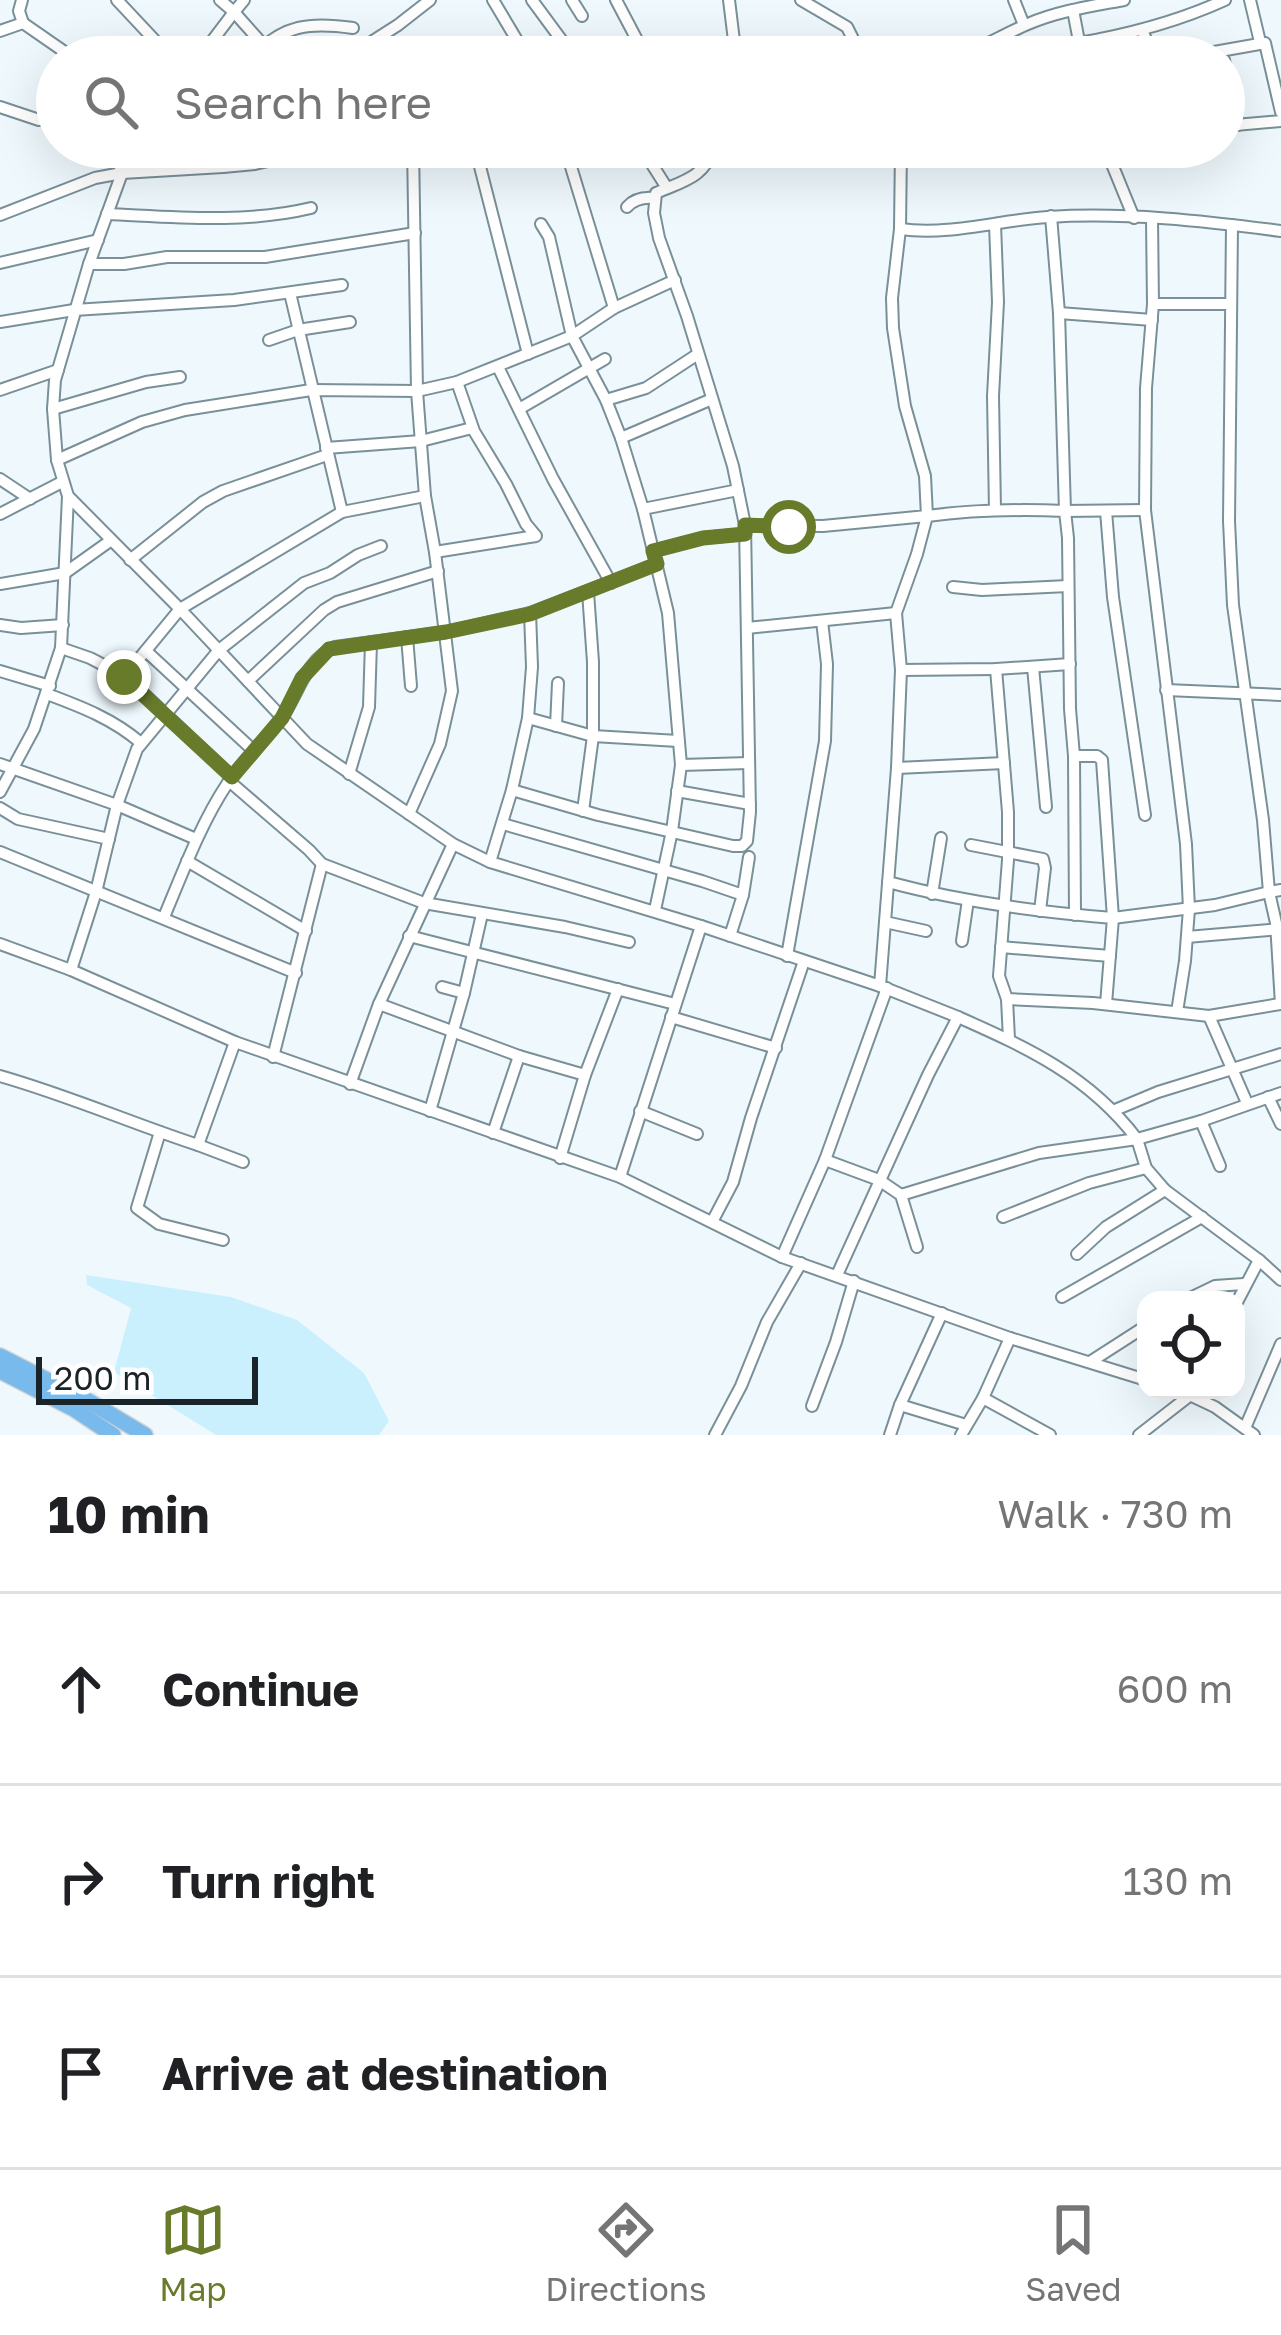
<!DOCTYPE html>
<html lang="en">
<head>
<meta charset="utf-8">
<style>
	body { margin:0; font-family:"Golos Text",sans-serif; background:#f2f2f2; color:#202124 }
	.controls { position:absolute; right:36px; bottom:36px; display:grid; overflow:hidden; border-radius:24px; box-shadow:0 12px 48px #0002 }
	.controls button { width:108px; height:108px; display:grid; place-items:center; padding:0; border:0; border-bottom:3px solid #e0e0e0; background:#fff; color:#202124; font:60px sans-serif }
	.scale { position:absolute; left:36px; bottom:30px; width:222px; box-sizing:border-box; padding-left:12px; border:6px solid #1a2327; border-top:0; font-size:33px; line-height:42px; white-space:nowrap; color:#1a2327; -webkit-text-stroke:9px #fff; paint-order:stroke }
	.stop { position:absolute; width:36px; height:36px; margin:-27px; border:9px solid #687b2b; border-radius:50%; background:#fff }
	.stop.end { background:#687b2b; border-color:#fff; box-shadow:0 3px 12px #0008 }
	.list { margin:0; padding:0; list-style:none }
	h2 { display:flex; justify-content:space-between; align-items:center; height:156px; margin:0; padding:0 48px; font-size:51px }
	h2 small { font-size:39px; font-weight:400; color:#757577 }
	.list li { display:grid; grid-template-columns:78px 1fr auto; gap:36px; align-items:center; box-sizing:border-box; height:192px; padding:0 48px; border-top:3px solid #e0e0e0 }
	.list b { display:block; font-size:45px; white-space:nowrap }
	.list em { font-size:39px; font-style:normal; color:#757577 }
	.icon { flex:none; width:66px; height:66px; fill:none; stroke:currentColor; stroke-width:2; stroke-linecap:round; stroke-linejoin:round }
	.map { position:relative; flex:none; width:1281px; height:1435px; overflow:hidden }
	.search { position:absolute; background:#fff; box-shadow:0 12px 48px #0002; left:36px; right:36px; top:36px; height:132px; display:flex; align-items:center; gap:30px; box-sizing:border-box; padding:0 42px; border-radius:66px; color:#757577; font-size:45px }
	.sheet { height:732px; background:#fff }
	nav { display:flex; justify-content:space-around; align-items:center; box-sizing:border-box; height:168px; border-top:3px solid #e0e0e0; background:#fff; font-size:33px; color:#757577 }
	nav a { display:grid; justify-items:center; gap:6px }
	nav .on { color:#687b2b }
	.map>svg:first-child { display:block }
</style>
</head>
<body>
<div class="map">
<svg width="1281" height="1435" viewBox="0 0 1281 1435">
	<rect width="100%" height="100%" fill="#eff9fd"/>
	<polygon fill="#cbf0fd" points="86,1275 231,1297 297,1320 364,1373 389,1421 379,1435 216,1435 114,1372 131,1308 87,1285"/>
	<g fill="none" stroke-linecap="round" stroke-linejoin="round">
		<defs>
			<g id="minor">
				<polyline points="22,0 19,11 23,23"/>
				<polyline points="117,0 162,48 160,57"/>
				<polyline points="244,0 234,12 274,57"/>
				<polyline points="493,0 527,57"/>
				<polyline points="532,0 574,57"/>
				<polyline points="572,0 582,16"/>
				<polyline points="616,0 646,57"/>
				<polyline points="729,0 736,57"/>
				<polyline points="801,0 847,27 862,57"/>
				<polyline points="1014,0 1024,25"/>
				<polyline points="1250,0 1260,42"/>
				<polyline points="1073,10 1082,57"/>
				<polyline points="0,31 23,23 72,57"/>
				<polyline points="1143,32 1153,57"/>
				<path d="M1079 43C1131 34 1177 22 1225 0"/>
				<polyline points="200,57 234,12 220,0"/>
				<path d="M253 57C283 24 311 22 353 28"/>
				<polyline points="348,57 398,25 430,0"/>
				<path d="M956 57C982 48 1004 34 1028 24 1058 11 1092 6 1124 0"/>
				<polyline points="1186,57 1265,43 1281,112"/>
				<polyline points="1224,60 1238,125"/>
				<polyline points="0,107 39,120"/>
				<polyline points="1224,126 1281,121"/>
				<polyline points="113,147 122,173 89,264 55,380 53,409 57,460 68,496 180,609 307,744 453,844 490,862"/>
				<polyline points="137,147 122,173 223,167 235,147"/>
				<polyline points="475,147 528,354"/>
				<polyline points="565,147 614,308 675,280"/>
				<polyline points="641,147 667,188"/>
				<polyline points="1105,147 1134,218"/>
				<polyline points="223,167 255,164 329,147"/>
				<path d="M627 207C634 199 643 197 654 198"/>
				<path d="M107 214C175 217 244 224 311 208"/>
				<polyline points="0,215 95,178 122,173"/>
				<polyline points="1051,216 1059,313 1065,511 1145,510"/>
				<polyline points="1152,219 1153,304 1146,388 1145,510 1186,844 1189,909 1185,961 1177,1012"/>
				<polyline points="541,224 549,237 572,336 606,400 621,438 643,509 668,613 681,765 672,831 655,910"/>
				<polyline points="995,224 998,302 993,396 995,510"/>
				<polyline points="1232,225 1229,521 1233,605 1263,820 1269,892 1281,890"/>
				<path d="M900 229C950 236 999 220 1048 217 1125 212 1205 221 1281 231"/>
				<polyline points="0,263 98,240"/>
				<polyline points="89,264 124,264 167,257 265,257 415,233"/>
				<polyline points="290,293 342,512"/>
				<polyline points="1153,304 1230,304"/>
				<polyline points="1059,313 1152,320"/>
				<polyline points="0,322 74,310 234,300 342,285"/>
				<polyline points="269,340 298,330 350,322"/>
				<polyline points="498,367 553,479 611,583"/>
				<polyline points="0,390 58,370"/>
				<polyline points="606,400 646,388 698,354"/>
				<polyline points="53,409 146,382 180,377"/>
				<polyline points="519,409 605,359"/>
				<polyline points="621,438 712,399"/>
				<polyline points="326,448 421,441 472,428"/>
				<polyline points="57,460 142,422 185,410 311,390 417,391 457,382 572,336 614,308"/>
				<polyline points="0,479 30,499"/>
				<polyline points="643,509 738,490"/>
				<polyline points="1106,511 1113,597 1145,815"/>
				<polyline points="0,514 62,482"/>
				<polyline points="745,525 823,526 927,516 925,476 905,406 893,328 892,298 900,229 901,147"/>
				<polyline points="653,551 703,538 745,534"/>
				<polyline points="435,552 536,536 526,524 506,484 474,431 457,382"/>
				<polyline points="130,560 203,502 223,491 327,455"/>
				<polyline points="0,584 65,573 110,541"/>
				<polyline points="953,587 982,590 1068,586"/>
				<polyline points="0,625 21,628 63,625"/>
				<polyline points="747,628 896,613"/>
				<polyline points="407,637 411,686"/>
				<polyline points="61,648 90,658 117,672 141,691 232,777"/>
				<polyline points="146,651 254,751"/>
				<polyline points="1033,667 1046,807"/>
				<polyline points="996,669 1008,812 1008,860 999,976 1007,999 1009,1039"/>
				<polyline points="901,670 996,669 1070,664"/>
				<polyline points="0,671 50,686"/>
				<polyline points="124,677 180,609 342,512 425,496"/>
				<polyline points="248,681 324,610 337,602 438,571"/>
				<polyline points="1166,690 1281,695"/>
				<path d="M47 694C82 707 113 719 141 743"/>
				<polyline points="528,718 593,736 678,741"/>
				<polyline points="556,726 558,683"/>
				<polyline points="1074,756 1075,915"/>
				<polyline points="0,764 117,805 196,839"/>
				<polyline points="681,765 749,763"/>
				<polyline points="897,768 1004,763"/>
				<polyline points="349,774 369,707 371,642"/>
				<polyline points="229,781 309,850 322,864 424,903 565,927 629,942"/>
				<polyline points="512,790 528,718 532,667 530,613"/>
				<polyline points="677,791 750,804"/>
				<polyline points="0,792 34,729 61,648 68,496"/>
				<polyline points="0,808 18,819 109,839"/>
				<polyline points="583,811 593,736 593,662 588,592"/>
				<polyline points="409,814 440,744 452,691 435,552 425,496 417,391 413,147"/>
				<polyline points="503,824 702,881 743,895"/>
				<polyline points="971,845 1043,859 1045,868 1040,911"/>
				<polyline points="0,852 296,973"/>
				<polyline points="187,861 306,931"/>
				<path d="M888 882C962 902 1037 912 1113 918L1106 1004"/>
				<polyline points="932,894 941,838"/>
				<path d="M164 917C183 872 200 825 227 784 242 760 265 742 281 719 298 695 305 660 335 647L446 632 530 613 657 564"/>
				<polyline points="885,922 926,931"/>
				<polyline points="701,926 880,986 958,1017"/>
				<polyline points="409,936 675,1004"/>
				<polyline points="730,936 743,895 749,857"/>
				<polyline points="1187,937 1281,929"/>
				<polyline points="962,941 968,900"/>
				<polyline points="0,944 71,970 235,1042"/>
				<polyline points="1001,947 1110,956"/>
				<polyline points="787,956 825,741 827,664 822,621"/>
				<polyline points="71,970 96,892 117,805 137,749 219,650 304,583 330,573 358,555 381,546"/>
				<path d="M880 986 897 768 901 670 896 613 917 554 927 516C973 510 1018 509 1065 511L1068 538 1070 709 1074 756H1097L1102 760 1113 918 1215 905 1269 892 1276 923 1281 1004"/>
				<polyline points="442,987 464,993"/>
				<polyline points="1007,999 1093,1003 1209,1016 1280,1004"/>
				<polyline points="379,1004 453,844"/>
				<polyline points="1209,1016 1247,1103"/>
				<polyline points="671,1017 776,1048"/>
				<polyline points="273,1057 322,864"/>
				<path d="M0 1076C67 1095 131 1123 198 1145L235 1042 620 1177 782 1257 1010 1338 1146 1380"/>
				<polyline points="350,1084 379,1004 519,1056 585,1075"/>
				<polyline points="1268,1097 1281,1124"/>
				<polyline points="1115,1110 1158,1092 1281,1054"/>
				<polyline points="430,1111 464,993 482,914"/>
				<polyline points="640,1111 697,1134"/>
				<polyline points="1201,1121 1220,1166"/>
				<polyline points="160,1132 137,1208 159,1224 223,1240"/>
				<polyline points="493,1133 519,1056"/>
				<polyline points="198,1145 243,1162"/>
				<polyline points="560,1158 585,1075 618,989"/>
				<polyline points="825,1160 879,1180 901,1195 917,1247"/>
				<path d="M620 1177 701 926 490 862 512 790 598 815 733 846H742L747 841 750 812 745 525 733 466 687 316 659 238 654 213 656 193C685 180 702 179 715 147"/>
				<polyline points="901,1195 1039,1153 1137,1139 1146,1168 1165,1190 1259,1260 1281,1280"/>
				<polyline points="1003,1217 1089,1183 1146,1168"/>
				<polyline points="712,1222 733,1182 751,1118 804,961"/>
				<polyline points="1077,1254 1106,1227 1165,1190"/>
				<polyline points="782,1257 825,1160 887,988"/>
				<path d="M837 1275 928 1075 958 1017C1028 1048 1089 1076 1137 1139L1201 1121 1281 1093"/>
				<polyline points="1062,1297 1202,1217"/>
				<polyline points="1186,1300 1215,1286 1244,1284"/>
				<polyline points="1236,1304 1259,1260"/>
				<polyline points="1090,1362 1146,1326"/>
				<polyline points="1179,1390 1215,1407 1254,1435"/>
				<polyline points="983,1398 1050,1435"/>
				<polyline points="900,1405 966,1425"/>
				<polyline points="812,1406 836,1342 854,1281"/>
				<polyline points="1245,1428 1281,1344"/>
				<polyline points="715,1435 741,1386 767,1322 801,1263"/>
				<polyline points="890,1435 900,1405 942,1313"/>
				<polyline points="961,1435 983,1398 1010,1338"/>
				<polyline points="1139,1435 1193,1393"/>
			</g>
			<g id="highway">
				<polyline points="0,1356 90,1402 145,1435"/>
				<polyline points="0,1371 74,1409 113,1435"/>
			</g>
		</defs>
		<use href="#minor" stroke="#799099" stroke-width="14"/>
		<use href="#highway" stroke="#d1d3d4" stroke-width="18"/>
		<use href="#minor" stroke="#fff" stroke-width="10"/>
		<use href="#highway" stroke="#78baec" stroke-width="15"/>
	</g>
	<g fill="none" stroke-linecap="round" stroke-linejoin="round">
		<polyline stroke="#687b2b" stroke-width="15" points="124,677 232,777 282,718 302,678 329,649 446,632 530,614 657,564 653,551 703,538 745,534 745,525 789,527"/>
	</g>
</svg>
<div class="controls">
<button><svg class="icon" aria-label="locate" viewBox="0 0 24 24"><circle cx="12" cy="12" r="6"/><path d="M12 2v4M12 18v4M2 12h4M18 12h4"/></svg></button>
</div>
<div class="scale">200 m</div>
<div class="stop" style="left:789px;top:527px"></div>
<div class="stop end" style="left:124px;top:677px"></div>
<div class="search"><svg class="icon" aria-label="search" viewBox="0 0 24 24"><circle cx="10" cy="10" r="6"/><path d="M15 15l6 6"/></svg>Search here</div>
</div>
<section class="sheet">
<h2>10 min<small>Walk · 730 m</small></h2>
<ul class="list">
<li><svg class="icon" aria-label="ahead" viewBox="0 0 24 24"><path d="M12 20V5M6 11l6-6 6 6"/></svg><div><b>Continue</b></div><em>600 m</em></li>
<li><svg class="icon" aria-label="right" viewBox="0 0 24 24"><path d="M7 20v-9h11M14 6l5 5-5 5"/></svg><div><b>Turn right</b></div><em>130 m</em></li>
<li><svg class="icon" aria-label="arrive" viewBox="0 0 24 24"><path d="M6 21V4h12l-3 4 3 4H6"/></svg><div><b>Arrive at destination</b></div></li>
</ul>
</section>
<nav>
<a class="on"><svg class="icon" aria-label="map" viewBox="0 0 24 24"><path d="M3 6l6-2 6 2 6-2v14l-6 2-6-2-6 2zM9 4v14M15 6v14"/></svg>Map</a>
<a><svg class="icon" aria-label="directions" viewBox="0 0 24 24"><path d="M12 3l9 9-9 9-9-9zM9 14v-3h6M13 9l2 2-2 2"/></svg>Directions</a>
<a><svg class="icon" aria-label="saved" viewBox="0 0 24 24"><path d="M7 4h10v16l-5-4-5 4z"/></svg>Saved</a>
</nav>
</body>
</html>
